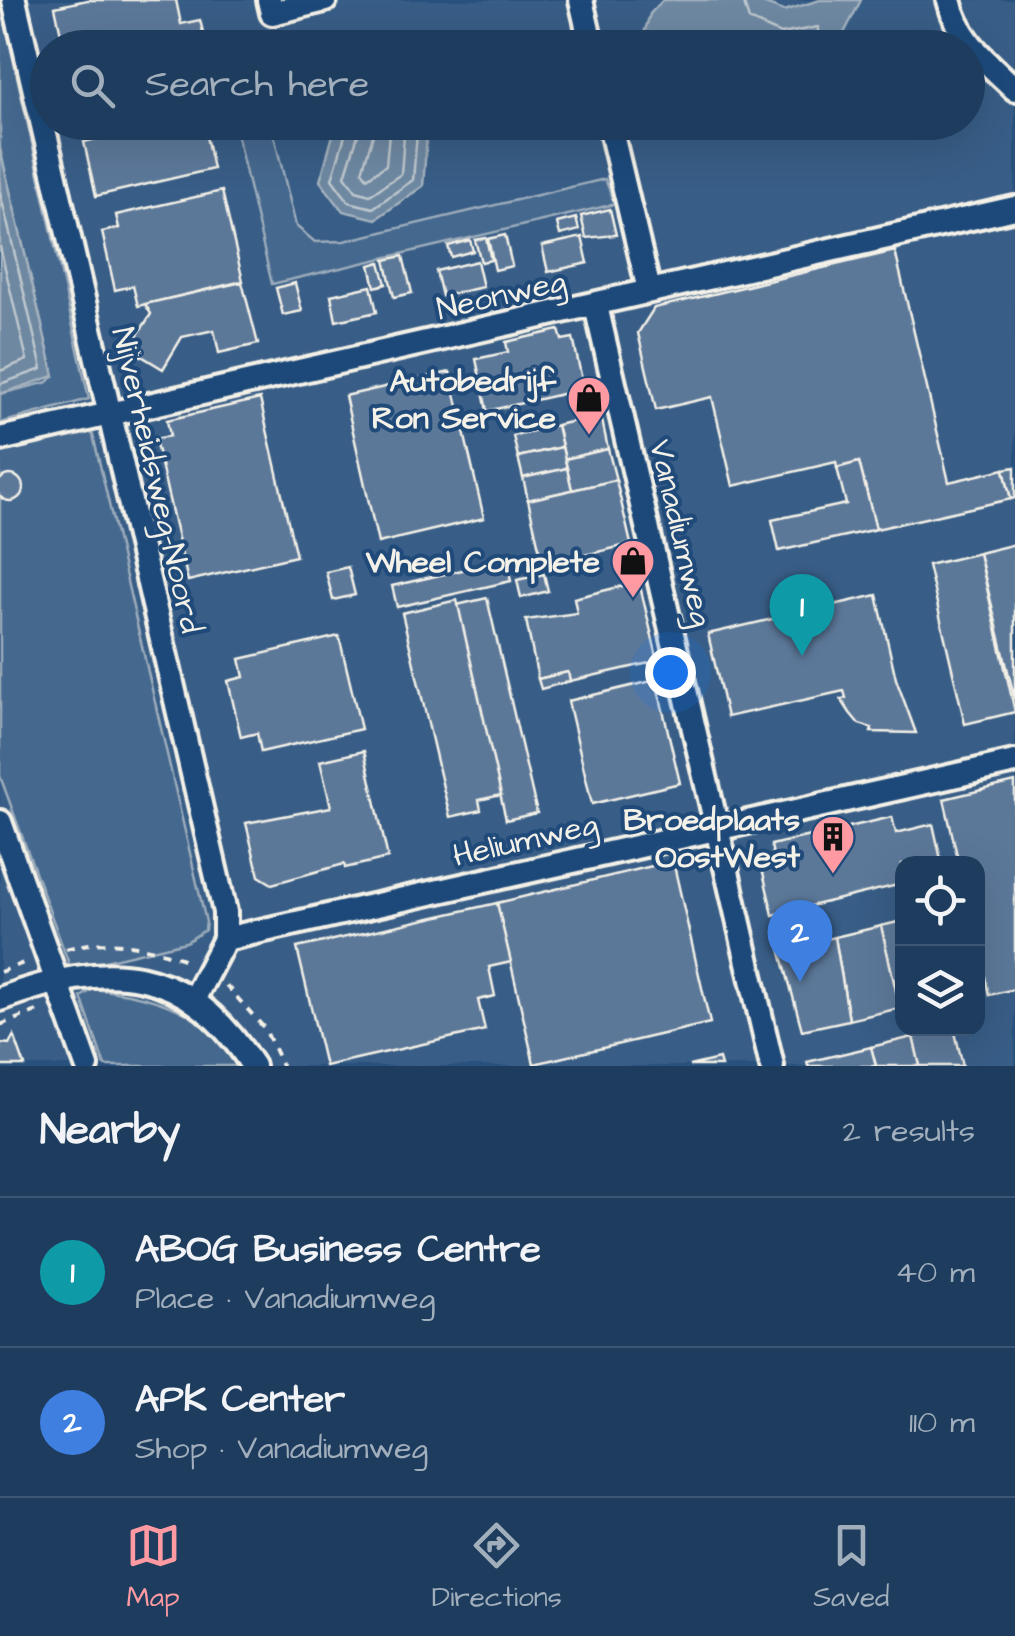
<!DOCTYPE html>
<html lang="en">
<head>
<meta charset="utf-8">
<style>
	body { margin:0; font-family:"Architects Daughter",sans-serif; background:#264464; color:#f1f3f6 }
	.controls { position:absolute; right:30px; bottom:30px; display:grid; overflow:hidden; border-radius:20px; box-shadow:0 10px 40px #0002 }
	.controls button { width:90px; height:90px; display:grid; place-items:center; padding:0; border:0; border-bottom:2px solid #3c5673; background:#1e3d5e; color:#f1f3f6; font:50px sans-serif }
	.you { position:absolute; left:670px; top:672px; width:35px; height:35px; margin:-25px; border:8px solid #fff; border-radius:50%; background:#1a73e8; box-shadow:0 0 0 15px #1a73e833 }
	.badge { display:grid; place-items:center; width:65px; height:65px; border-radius:50%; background:#ff9aa2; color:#fff; font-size:32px; font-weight:700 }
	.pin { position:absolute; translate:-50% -82px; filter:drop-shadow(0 2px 5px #0008) }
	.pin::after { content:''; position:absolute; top:52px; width:35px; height:30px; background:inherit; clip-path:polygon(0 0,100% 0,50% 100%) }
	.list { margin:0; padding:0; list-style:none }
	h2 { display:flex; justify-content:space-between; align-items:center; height:130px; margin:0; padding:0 40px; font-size:42px }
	h2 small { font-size:32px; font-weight:400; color:#a1aebc }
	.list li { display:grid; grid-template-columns:65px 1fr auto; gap:30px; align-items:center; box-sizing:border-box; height:150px; padding:0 40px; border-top:2px solid #3c5673 }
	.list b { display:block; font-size:38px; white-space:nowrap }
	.list p { margin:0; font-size:32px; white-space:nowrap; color:#a1aebc }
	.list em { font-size:32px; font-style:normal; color:#a1aebc }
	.icon { flex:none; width:55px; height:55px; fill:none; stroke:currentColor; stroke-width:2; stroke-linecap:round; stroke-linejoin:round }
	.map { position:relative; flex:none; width:1015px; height:1066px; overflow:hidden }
	.search { position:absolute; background:#1e3d5e; box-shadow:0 10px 40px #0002; left:30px; right:30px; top:30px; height:110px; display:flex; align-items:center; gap:25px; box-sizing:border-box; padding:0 35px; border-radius:55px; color:#a1aebc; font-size:38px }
	.sheet { height:430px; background:#1e3d5e }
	nav { display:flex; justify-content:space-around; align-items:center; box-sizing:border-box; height:140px; border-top:2px solid #3c5673; background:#1e3d5e; font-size:28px; color:#a1aebc }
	nav a { display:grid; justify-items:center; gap:5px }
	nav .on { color:#ff9aa2 }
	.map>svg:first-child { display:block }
</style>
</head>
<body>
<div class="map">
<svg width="1015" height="1066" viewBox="0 0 1015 1066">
	<rect width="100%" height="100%" fill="#28517e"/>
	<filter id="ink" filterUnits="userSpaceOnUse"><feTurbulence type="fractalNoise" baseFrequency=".01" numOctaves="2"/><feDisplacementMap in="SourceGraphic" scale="20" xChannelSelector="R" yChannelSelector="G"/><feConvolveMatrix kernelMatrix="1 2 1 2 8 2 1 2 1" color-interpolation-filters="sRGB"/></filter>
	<g filter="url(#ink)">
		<path fill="#375d86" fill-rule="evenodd" d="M0 0H1015V1066H0ZM48 48H968V122H48ZM902 864H978V1028H902Z"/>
		<g fill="#45688e" stroke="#9cacbb" stroke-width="2.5">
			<polygon points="0,0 89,399 0,423 0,394 48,382 54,376 0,149"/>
			<polygon points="234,123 271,123 296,226 315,242 344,241 605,179 615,204 272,284"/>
			<polygon points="87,429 93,435 206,922 205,930 186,942 75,968 69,964 0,776 0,450"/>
			<path d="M93 989C147 994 212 1010 236 1066H105L81 997Z"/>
		</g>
		<g fill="#6e88a2" stroke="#a4b2be" stroke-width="2.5">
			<polygon points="663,0 754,0 784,11 820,0 861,0 837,47 640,47 650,14"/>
			<polygon points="490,31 472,47 425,47 449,35"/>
			<polygon points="342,123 428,123 423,186 376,219 343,211 320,181 333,135"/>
			<polygon points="0,149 54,376 0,394"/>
		</g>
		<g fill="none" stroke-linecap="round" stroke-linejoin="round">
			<g stroke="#bec7cc" stroke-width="2.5">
				<polyline points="743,0 749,20 781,34 818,27 818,48"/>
				<polyline points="349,122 332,179 349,202 373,208 413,180 418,122"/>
				<polyline points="362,122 345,176 356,191 370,195 401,174 405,122"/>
				<polyline points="377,122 362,171 367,178 386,165 390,122"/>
				<polyline points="0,192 42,369 0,384"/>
				<polyline points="0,247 27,360 0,371"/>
			</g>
		</g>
		<g fill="#5b7899" stroke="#f4f1e8" stroke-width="2.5">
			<polygon points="87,0 176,0 181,24 200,20 206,44 64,48 55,7"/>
			<polygon points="110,122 150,122 151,126 203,122 213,169 96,196 84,142 113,135"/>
			<polygon points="222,191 243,281 138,306 133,286 115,290 102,232 119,228 116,215"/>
			<polygon points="610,209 616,235 586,238 581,216"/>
			<polygon points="576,218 579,230 560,235 557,223"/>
			<polygon points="505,235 512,266 495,270 488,239"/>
			<polygon points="582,237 588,263 548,272 542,246"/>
			<polygon points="486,238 491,260 481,262 475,240"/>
			<polygon points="470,240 473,251 451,257 448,246"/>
			<polygon points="895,251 949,482 1004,469 1011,499 876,529 859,462 837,468 836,462 733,486 712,397 656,410 638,333 654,308"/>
			<polygon points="403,256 412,293 394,297 385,260"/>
			<polygon points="477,261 483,287 442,296 436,271"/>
			<polygon points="380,262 386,284 375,287 370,265"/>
			<polygon points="242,282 258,344 219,353 214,330 182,337 163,369 140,355 143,350 132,344 151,314 145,304"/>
			<polygon points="295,283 302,311 283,315 276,288"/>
			<polygon points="371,286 377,312 336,321 331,295"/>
			<polygon points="559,330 562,340 573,338 584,389 487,411 476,359 508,352 506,342"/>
			<polygon points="450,372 484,518 378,543 345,396"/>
			<polygon points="260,399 296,556 188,581 155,439 170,436 167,420"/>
			<polygon points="601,415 608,449 565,459 557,425"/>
			<polygon points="557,425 562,447 518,457 513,436"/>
			<polygon points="562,447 567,468 523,478 518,457"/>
			<polygon points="608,449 616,480 572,490 565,459"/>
			<polygon points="859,462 876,529 779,551 772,520 846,504 837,468"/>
			<polygon points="1015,467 1015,498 1011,499 1004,469"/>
			<polygon points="567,468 572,490 528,500 523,478"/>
			<circle cx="10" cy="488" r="13"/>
			<polygon points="616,480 631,544 543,565 528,500"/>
			<polygon points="1015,544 1015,700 979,553"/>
			<polygon points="979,553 1015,712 965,724 928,565"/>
			<polygon points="506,560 511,581 397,607 392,586"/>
			<polygon points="348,567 355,595 333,600 326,572"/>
			<polygon points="544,574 548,591 521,598 517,580"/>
			<polygon points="639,582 658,661 570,681 568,672 538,679 526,620 577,613 574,598"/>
			<polygon points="877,595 896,679 916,733 871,732 872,728 859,724 850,713 841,699 846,698 844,691 727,717 708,634"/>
			<polygon points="487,598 537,813 506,820 457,605"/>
			<polygon points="457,600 501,795 479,800 481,810 450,817 402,613"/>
			<polygon points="339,636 361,729 261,752 257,733 241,737 228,681 244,677 240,659"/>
			<polygon points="568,672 570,681 541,689 538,679"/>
			<polygon points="656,680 680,783 592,804 568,701"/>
			<polygon points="364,751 388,858 345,868 344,864 272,884 259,876 246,823 331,807 320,761"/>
			<polygon points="1015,782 1015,989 989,995 978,945 978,864 959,864 944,799"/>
			<polygon points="892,817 896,833 933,824 942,864 902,864 902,884 773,915 761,864 774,861 771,845"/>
			<polygon points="673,861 710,1023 534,1064 497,903"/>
			<polygon points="497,903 511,962 489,967 495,996 478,1000 485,1030 325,1066 297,948"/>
			<polygon points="902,921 902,1007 900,1008 881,926"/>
			<polygon points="881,926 900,1008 849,1020 835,937"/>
			<polygon points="835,937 849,1020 802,1030 780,949"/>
			<polygon points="954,1028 963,1066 920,1066 913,1037"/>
			<polygon points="14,1035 25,1066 0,1066 0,1043 9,1044"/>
			<polygon points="913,1037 920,1066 876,1066 871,1047"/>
			<polygon points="871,1047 876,1066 808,1066 807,1062"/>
			<polygon points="719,1059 721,1066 689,1066"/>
		</g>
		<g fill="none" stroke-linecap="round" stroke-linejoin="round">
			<defs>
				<g id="minor">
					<polyline points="14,0 225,912 225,939 193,1000"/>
					<polyline points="269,0 272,13 325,0"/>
					<polyline points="581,0 592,48"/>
					<path d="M949 0C958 40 987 62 1015 89"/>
					<polyline points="609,122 649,290"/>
					<polyline points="596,306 772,1066"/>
					<polyline points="0,439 1015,208"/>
					<polyline points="0,822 87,1066"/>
					<polyline points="225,939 1015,762"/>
					<path d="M0 999C108 959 186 962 253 1066"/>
				</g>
			</defs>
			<use href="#minor" stroke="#f4f1e8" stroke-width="30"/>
			<g stroke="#f4f1e8" stroke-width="4" stroke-dasharray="8 8" stroke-linecap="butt">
				<path d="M66 949C107 936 150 947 189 961"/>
				<polyline points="0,972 29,961"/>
				<polyline points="226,985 265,1029 282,1066"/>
				<polyline points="0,1025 37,1011"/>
			</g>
			<use href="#minor" stroke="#1f4a7a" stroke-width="22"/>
		</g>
	</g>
	<defs>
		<symbol id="shop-pin" viewBox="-11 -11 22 30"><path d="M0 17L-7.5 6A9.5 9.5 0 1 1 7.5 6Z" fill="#ff9aa2" stroke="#1f4a7a"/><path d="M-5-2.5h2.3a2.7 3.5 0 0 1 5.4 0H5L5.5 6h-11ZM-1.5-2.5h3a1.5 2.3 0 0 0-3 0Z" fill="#111"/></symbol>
		<symbol id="building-pin" viewBox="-11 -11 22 30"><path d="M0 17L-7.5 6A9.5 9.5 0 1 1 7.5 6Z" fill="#ff9aa2" stroke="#1f4a7a"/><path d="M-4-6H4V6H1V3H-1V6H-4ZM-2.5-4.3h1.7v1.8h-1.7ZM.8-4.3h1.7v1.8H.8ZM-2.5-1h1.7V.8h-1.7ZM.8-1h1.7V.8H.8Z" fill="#111"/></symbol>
	</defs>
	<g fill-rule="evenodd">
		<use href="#shop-pin" x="564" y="373" width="50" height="68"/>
		<use href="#shop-pin" x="608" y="536" width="50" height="68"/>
		<use href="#building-pin" x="808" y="812" width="50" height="68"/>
	</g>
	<g text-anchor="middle" stroke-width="8" stroke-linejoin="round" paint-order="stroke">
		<g font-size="32" fill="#f4f1e8" stroke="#1f4a7a">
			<text transform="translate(501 294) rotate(-13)" y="11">Neonweg</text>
			<text transform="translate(158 480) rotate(77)" y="11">Nijverheidsweg-Noord</text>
			<text transform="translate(682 533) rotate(77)" y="11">Vanadiumweg</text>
			<text transform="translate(525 839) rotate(-13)" y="11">Heliumweg</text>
		</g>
		<g font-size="32" font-weight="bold" fill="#f4f1e8" stroke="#1f4a7a" text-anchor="end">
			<text x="556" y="391">Autobedrijf<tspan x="556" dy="37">Ron Service</tspan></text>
			<text x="600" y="572">Wheel Complete</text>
			<text x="800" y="830">Broedplaats<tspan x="800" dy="37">OostWest</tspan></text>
		</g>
	</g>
</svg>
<div class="controls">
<button><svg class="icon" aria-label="locate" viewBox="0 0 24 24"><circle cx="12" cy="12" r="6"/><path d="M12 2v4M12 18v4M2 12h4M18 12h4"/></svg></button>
<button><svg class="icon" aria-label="layers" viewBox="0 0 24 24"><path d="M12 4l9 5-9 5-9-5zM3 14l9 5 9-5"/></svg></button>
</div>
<div class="you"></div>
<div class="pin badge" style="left:802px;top:656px;background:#0f9aa8">1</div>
<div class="pin badge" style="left:800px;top:982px;background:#3f7fe0">2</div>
<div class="search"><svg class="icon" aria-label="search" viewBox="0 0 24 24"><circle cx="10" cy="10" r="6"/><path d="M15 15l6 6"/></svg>Search here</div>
</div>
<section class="sheet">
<h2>Nearby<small>2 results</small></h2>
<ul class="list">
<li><span class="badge" style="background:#0f9aa8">1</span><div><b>ABOG Business Centre</b><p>Place · Vanadiumweg</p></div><em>40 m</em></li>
<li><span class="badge" style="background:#3f7fe0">2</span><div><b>APK Center</b><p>Shop · Vanadiumweg</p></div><em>110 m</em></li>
</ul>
</section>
<nav>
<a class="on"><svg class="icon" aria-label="map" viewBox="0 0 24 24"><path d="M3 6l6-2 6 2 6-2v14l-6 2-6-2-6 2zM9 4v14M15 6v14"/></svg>Map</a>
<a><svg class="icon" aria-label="directions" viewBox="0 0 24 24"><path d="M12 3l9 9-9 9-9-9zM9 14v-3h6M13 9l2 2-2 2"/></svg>Directions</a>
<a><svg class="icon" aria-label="saved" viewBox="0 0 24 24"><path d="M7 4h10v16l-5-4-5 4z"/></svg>Saved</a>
</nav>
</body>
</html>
